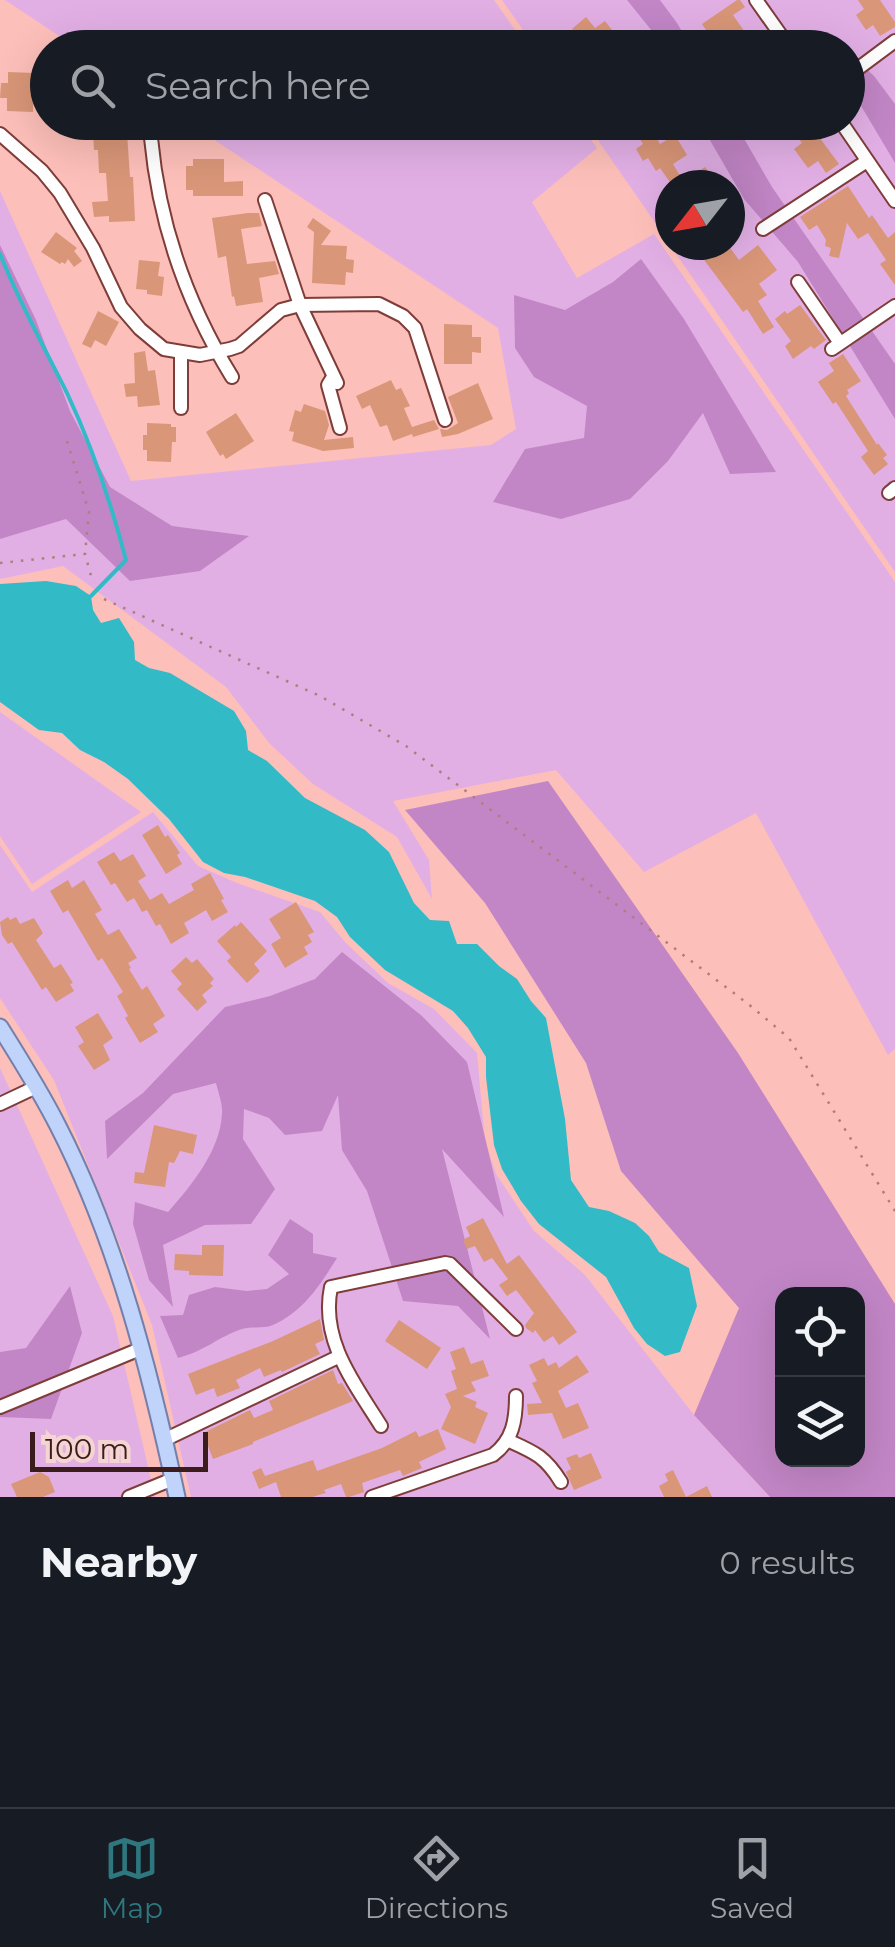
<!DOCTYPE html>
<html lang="en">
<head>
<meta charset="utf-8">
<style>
	body { margin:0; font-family:Montserrat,sans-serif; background:#20242c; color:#f1f3f6 }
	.controls { position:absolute; right:30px; bottom:30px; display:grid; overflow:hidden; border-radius:20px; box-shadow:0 10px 40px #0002 }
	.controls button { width:90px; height:90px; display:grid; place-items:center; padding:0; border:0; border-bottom:2px solid #363941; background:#171b24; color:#f1f3f6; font:50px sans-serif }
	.compass { position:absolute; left:655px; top:170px; width:90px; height:90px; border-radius:50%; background:#171b24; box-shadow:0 10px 40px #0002; rotate:239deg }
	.scale { position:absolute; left:30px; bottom:25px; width:178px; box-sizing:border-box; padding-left:10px; border:5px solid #391c1b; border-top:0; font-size:28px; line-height:35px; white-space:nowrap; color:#391c1b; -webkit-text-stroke:8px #f5d5d2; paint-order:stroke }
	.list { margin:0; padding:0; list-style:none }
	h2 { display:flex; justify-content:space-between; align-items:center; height:130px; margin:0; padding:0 40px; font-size:42px }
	h2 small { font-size:32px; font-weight:400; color:#9ea1a6 }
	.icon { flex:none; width:55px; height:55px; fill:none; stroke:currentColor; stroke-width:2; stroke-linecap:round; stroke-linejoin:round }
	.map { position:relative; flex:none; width:895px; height:1497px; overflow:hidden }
	.search { position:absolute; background:#171b24; box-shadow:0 10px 40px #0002; left:30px; right:30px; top:30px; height:110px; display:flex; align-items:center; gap:25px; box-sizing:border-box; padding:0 35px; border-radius:55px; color:#9ea1a6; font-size:38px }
	.sheet { height:310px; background:#171b24 }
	nav { display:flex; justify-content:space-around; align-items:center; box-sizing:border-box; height:140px; border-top:2px solid #363941; background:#171b24; font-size:28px; color:#9ea1a6 }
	nav a { display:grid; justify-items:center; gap:5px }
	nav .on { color:#2e777e }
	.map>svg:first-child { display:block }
</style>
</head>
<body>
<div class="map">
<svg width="895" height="1497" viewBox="0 0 895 1497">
	<rect width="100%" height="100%" fill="#fdbfb9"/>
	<g fill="#e2afe5">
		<polygon points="5,0 494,0 527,47 76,47"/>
		<polygon points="502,0 895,0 895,572 670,245 730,245 730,185 670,185 670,244 586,123 848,122 848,48 535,47"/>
		<polygon points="189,123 579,123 597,148 532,202 577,278 654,234 895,582 895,1049 888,1055 756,813 644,872 556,770 393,801 429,860 432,899 397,837 313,784 270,744 226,687 63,566 0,579 0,191 131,481 491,445 516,429 498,328"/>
		<polygon points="0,712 141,812 32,884 0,836"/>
		<polygon points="153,812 198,866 237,883 320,912 345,942 388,983 434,1009 477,1053 485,1142 496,1174 534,1231 585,1275 694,1415 770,1497 191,1497 152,1325 54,1080 0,998 0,845 32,892"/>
		<polygon points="0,1068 113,1316 155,1497 0,1497"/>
	</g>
	<g fill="#c286c6" fill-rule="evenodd">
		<polygon points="627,0 660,0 677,23 691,47 665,47"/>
		<polygon points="848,52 874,76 895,104 895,163 848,84"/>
		<polygon points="700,123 735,123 772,187 895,364 895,419 798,262 744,199"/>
		<polygon points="0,245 36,320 70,411 110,487 172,526 249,536 200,571 130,581 66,519 0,539"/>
		<polygon points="641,259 684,319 776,472 730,474 703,413 668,461 630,499 561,519 493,502 525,449 584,438 587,406 534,377 515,348 514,295 565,310 613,282"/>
		<path d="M548 781 738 1053 895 1304V1497H770L694 1415 739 1308 621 1171 586 1063 485 903 405 810ZM782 1294H858V1460H782Z"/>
		<path d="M342 952 422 1016 467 1062 504 1217 442 1149 490 1339 458 1306 403 1301 367 1191 342 1150 338 1095 322 1131 285 1135 269 1118 244 1109 243 1139 275 1189 251 1224 205 1225 163 1245 173 1307 149 1280 133 1224 135 1202 168 1212C191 1186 220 1151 222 1114 223 1104 218 1092 216 1083L173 1094 107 1159 105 1121 143 1093 225 1007 270 996 315 979Z"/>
		<path d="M290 1219 313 1234V1253L337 1258C320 1285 304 1311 273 1325 264 1329 252 1326 242 1329 218 1337 205 1351 178 1358L160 1316 183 1315 189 1295 215 1287 247 1291 267 1289 289 1274 268 1255Z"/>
		<polygon points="70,1286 82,1333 51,1419 0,1417 0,1352 26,1348"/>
	</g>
	<polygon fill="#33bac7" points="46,581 76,586 91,596 93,610 101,623 119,618 134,642 135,660 149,668 170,673 234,711 246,731 248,750 267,761 305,798 365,830 389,852 414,903 430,920 449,921 457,944 477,944 499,966 517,979 531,1001 546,1018 565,1119 571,1180 589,1207 609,1211 635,1223 649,1236 659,1252 689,1268 697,1306 680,1352 665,1356 647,1344 634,1328 606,1277 539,1224 521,1201 502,1169 494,1145 486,1077 486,1057 468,1028 453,1011 385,970 350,937 337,917 315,901 245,877 224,873 203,862 169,819 128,779 104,762 80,750 62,733 39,730 0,702 0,584"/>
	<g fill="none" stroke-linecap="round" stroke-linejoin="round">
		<path stroke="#33bac7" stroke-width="4" d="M0 254C19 302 44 347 67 393 92 446 111 503 126 560L91 596"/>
	</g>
	<g fill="#d99678">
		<polygon points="737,0 740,0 745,7 733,15 756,48 718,48 702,24"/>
		<polygon points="858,0 880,0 895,22 895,27 880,36 873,25 866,30 856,15 864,9"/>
		<polygon points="586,17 595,28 605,21 626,48 580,48 574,40 578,36 572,29"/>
		<polygon points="8,72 34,73 33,112 7,111 7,98 0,98 1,83 8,83"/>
		<polygon points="629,122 647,122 660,144 675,135 687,155 673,164 683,181 705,167 711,175 696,185 672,185 660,168 656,171 648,158 643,161 636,149 643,144"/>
		<polygon points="786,122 808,122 839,164 826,173 818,161 808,168 794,149 802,143"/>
		<polygon points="127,133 130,177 133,177 135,221 109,222 109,216 94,217 92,202 108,201 106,173 99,173 98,150 94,150 93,135"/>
		<polygon points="193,159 224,159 224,182 243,181 243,196 193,196 193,190 186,190 186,166 193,166"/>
		<polygon points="848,186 869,218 872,215 888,238 895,232 895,285 880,264 886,260 868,233 858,239 847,223 839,258 829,256 831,248 825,246 826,240 817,225 809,230 800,217"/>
		<polygon points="248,213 259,213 262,226 241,229 247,264 275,261 279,274 259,278 263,302 236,306 234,296 232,297 226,256 218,258 212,218"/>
		<polygon points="313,218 331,231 321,245 347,246 346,259 354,260 353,273 346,272 345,285 312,283 314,232 307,227"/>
		<polygon points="56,232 77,248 74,251 82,261 74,267 68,259 65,264 62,262 60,264 41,252"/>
		<polygon points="693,245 728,245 739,260 758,245 777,270 759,284 767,295 758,301 774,327 763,334 747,309 743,312"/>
		<polygon points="139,260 160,262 158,276 164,277 162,296 147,294 147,290 136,289"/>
		<polygon points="800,305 826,340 814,349 811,346 793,359 785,346 791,341 775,319 785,311 787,314"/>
		<polygon points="98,311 119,322 106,346 95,340 91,348 82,344"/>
		<polygon points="444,324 472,325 472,337 481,337 481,353 472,352 472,364 444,364"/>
		<polygon points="145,351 148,371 155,370 160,405 138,407 137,396 126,397 124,384 135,383 134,353"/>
		<polygon points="843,354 861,381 847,390 849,393 846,396 877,445 878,443 887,455 883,458 888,464 874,475 861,457 868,451 836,402 833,404 818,382 834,371 829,363"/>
		<polygon points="391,380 396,390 401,388 410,406 404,408 412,427 434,420 439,429 413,437 412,434 393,441 387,425 380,427 370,405 362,409 356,396"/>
		<polygon points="478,383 493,419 458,434 442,437 440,429 447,430 458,423 448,397"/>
		<polygon points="304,404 325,411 329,425 324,440 353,437 354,448 323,451 292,441 294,432 289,431 295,410 301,412"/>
		<polygon points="236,413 254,441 226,459 223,454 220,456 206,432"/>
		<polygon points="147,423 171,424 171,427 176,427 176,442 172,442 171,462 147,461 147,450 143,450 143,435 147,435"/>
		<polygon points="158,825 165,837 168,835 180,853 177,855 182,864 166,874 142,835"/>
		<polygon points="114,852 120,861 133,854 146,876 138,881 150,900 162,893 169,904 194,890 191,884 210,873 224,899 221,900 228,912 212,921 206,910 184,923 189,933 171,944 160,924 156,926 147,910 142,912 134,898 127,902 115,883 111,885 97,862"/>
		<polygon points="68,880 72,888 84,880 102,910 95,914 108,935 119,929 137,958 128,963 131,968 129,969 142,990 147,986 165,1016 153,1024 158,1032 140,1043 125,1018 128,1016 117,996 123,992 102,958 98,961 68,910 63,913 50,891"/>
		<polygon points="296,902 314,932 308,935 312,942 304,947 308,954 285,968 271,944 281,938 269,919"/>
		<polygon points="8,917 10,920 16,917 20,924 34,918 43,933 36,940 54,968 61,964 73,983 70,984 74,991 56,1002 46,987 42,990 12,942 8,944 2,935 0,922"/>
		<polygon points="241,922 267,951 254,964 260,971 247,983 227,961 231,957 217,941 235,925 236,927"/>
		<polygon points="186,957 192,963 197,959 214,979 210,983 213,986 202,995 207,1002 197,1011 177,989 182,984 171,971"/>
		<polygon points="98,1013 113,1038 103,1045 110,1060 94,1070 78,1046 84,1042 75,1027"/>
		<polygon points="154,1125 197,1135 193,1154 180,1151 174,1163 169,1162 165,1187 134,1183 135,1172 144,1173"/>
		<polygon points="483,1218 507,1264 519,1255 577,1332 559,1345 553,1336 544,1342 535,1330 533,1333 526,1328 525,1325 534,1313 516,1290 507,1296 499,1285 508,1279 492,1258 484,1262 475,1246 467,1249 463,1240 470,1236 466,1227"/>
		<polygon points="202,1245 224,1245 223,1276 189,1275 189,1271 174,1270 175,1254 202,1255"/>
		<polygon points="320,1319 324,1340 315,1344 320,1354 282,1372 281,1370 264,1377 260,1368 236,1380 240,1388 217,1397 214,1388 196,1395 188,1374 273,1341"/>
		<polygon points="399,1320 441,1348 427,1369 385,1341"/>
		<polygon points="464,1347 471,1364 483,1360 489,1376 471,1382 476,1391 463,1396 477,1402 475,1407 488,1413 475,1444 441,1429 451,1407 445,1394 457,1389 451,1371 456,1369 450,1352"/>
		<polygon points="577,1355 589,1372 558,1391 566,1408 578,1403 589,1428 563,1439 552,1413 528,1415 527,1404 542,1403 532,1383 537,1381 529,1365 544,1358 548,1366 556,1362 559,1368"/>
		<polygon points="333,1370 338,1384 342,1383 353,1401 253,1442 253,1444 213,1459 203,1433 250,1410 254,1418 273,1410 269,1401"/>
		<polygon points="438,1429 446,1449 419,1462 422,1468 403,1476 400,1470 362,1483 364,1492 349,1497 346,1497 341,1484 324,1490 326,1493 312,1497 281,1497 276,1482 259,1489 252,1472 261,1468 265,1476 313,1460 317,1471 382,1448 416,1431 419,1437"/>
		<polygon points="591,1453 602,1478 574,1490 566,1472 571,1469 566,1458 577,1454 579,1458"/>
		<polygon points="673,1470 686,1497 707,1486 712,1497 664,1497 659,1486 668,1481 665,1474"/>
		<polygon points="40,1472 49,1477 55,1492 43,1497 17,1497 11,1484"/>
	</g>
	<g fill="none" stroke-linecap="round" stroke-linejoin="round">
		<defs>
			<g id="minor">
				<polyline points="756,0 790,48"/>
				<polyline points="848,76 895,41"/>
				<polyline points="841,122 895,201"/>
				<polyline points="0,134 42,171 60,193 93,248 121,307 140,329 164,349 200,355 230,349 239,346 281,310 300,305 379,304 403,316 415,328 445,420"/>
				<path d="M151 138C159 223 187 304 232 377"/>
				<polyline points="265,200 300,305 337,383"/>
				<polyline points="763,229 867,161"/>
				<polyline points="798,282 840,343"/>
				<polyline points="832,349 895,306"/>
				<polyline points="181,352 181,408"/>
				<polyline points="333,377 328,385 340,428"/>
				<polyline points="889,493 895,488"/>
				<polyline points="0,1104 36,1087"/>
				<polyline points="0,1407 140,1349"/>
				<path d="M381 1426C354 1383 320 1340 331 1287L445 1263 450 1264 516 1329"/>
				<polyline points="164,1440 338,1357"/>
				<path d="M507 1440C534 1452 545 1456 561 1482"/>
				<polyline points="129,1497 173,1479"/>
				<path d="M372 1497 493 1455C513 1440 516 1420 516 1396"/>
			</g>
			<path id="major" d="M0 1027C20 1059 41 1092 58 1126 117 1241 150 1371 177 1497"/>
		</defs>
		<use href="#minor" stroke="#7e3d39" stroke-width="16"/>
		<use href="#major" stroke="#757fab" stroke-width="19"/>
		<g stroke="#af7e7a" stroke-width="2.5" stroke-dasharray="2.5 8" stroke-linecap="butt">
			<polyline points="67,441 89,512 85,554"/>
			<polyline points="0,563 85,554 93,583"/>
			<polyline points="104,599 320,696 406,746 747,1003 789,1038 895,1211"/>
		</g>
		<use href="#minor" stroke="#fff" stroke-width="12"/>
		<use href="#major" stroke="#bfd3fb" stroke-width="15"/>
	</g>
</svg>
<div class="controls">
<button><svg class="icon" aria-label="locate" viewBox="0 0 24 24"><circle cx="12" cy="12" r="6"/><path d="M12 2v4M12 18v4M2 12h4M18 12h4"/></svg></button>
<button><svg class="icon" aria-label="layers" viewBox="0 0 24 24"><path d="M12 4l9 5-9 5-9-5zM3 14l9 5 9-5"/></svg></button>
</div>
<svg class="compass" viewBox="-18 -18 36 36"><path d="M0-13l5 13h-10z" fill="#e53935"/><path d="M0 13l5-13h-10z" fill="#9ea1a6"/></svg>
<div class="scale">100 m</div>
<div class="search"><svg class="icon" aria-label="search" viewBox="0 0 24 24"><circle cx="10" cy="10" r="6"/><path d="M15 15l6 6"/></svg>Search here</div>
</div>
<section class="sheet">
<h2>Nearby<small>0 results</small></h2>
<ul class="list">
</ul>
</section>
<nav>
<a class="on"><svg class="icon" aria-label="map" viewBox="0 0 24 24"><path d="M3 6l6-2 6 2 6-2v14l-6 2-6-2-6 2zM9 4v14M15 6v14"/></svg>Map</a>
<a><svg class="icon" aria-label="directions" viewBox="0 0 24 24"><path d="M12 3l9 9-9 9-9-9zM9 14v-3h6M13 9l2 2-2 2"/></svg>Directions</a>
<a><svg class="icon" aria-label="saved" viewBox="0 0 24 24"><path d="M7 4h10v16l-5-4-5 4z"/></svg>Saved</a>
</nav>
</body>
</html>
